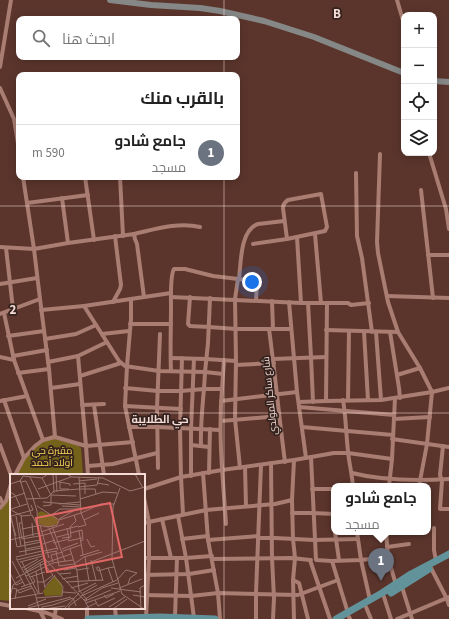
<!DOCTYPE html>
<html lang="ar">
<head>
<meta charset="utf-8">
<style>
	body { margin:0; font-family:"Source Sans 3",Cairo,sans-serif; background:#f6f6f6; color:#222; direction:rtl }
	.controls { position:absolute; right:12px; top:12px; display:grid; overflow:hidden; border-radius:8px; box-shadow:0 2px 10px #0003 }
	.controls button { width:36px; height:36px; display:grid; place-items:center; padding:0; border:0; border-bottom:1px solid #e0e0e0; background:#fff; color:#222; font:20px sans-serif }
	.you { position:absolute; left:252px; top:282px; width:14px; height:14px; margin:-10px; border:3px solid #fff; border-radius:50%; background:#1a73e8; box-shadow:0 0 0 6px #1a73e833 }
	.badge { display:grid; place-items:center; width:26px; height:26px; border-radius:50%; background:#396d78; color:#fff; font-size:13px; font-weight:700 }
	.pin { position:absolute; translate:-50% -33px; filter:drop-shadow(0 1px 2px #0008) }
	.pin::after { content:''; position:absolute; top:21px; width:14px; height:12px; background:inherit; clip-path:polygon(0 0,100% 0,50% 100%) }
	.popup { position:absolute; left:331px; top:483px; width:100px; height:52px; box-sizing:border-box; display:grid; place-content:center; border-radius:8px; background:#fff; filter:drop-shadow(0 1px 3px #0005); font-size:13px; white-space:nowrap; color:#767676 }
	.popup b { font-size:15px; color:#222 }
	.popup::after { content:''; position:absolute; left:50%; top:100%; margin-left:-8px; border:8px solid transparent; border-top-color:#fff }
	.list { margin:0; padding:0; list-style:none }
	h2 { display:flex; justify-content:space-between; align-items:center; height:52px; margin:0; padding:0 16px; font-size:17px }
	h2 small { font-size:13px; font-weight:400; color:#767676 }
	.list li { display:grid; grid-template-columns:26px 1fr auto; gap:12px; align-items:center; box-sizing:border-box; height:56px; padding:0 16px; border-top:1px solid #e0e0e0 }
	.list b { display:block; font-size:15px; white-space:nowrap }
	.list p { margin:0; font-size:13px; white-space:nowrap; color:#767676 }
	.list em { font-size:13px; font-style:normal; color:#767676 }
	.icon { flex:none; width:22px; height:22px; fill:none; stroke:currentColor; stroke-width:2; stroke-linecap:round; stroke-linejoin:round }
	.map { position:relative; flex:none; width:449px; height:619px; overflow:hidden; direction:ltr }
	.search { position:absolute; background:#fff; box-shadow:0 2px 10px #0003; left:16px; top:16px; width:224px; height:44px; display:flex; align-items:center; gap:10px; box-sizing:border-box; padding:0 14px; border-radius:8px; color:#767676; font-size:15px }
	.panel { position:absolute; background:#fff; box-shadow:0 2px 10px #0003; left:16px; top:72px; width:224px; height:108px; border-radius:8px; direction:rtl }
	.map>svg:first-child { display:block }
</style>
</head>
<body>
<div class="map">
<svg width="449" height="619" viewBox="0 0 449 619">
	<rect width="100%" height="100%" fill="#5b352c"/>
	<g fill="#75621a">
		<polygon points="52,435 76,444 81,448 83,475 15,475 35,444"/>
		<polygon points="11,486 11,601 0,600 0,510"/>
	</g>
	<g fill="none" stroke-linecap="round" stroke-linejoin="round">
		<g stroke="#a97d72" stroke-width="4">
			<polyline points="397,0 404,24"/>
			<polyline points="404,66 403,73 404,77"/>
			<polyline points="0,67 11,0"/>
			<polyline points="0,88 14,119 19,150"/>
			<polyline points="429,153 446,209 449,229"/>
			<polyline points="380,154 377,242 378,253 388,302 398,332 420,368 432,392 427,444 419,486"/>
			<polyline points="356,173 357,236 362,258 372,332"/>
			<polyline points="23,177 34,249 68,243 127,235 134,234 135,239 137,244 144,297"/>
			<polyline points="85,177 94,240"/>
			<polyline points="120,177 123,236"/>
			<polyline points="421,190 433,298"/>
			<polyline points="62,198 68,243"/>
			<polyline points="27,203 88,195"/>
			<path d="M134 234C156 229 178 222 200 227"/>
			<polyline points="315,234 321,303"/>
			<polyline points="297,237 301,303"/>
			<path d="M253 244 287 239 325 231 327 227 321 194 288 200C285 202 283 204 283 208L287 239"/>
			<polyline points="0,247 34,249 40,299 49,369 55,437"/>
			<polyline points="6,248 13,309"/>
			<polyline points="428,255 449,255"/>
			<polyline points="238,279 235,299 236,361 235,419 240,468"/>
			<path d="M239 279C241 263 240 230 258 224L284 221"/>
			<polyline points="0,284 37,278"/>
			<polyline points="387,296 449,298"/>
			<polyline points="171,297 301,303 348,303 351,305 369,303"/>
			<polyline points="190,297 188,324 190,326 209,327 236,329 291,329"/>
			<polyline points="210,298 208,343 205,372 223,374"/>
			<polyline points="131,299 131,319 127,366 125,406 139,475"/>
			<polyline points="272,301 273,329"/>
			<polyline points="113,302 120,289 121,285 115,236"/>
			<polyline points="289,302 297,392 306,458"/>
			<polyline points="308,303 311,357 313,402"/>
			<polyline points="84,306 171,293"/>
			<path d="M41 310 84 306 119 361 125 366 159 371 205 372C204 397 200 421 201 446"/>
			<polyline points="4,313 14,360 43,440"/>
			<polyline points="0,314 40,299"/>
			<polyline points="130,324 171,324"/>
			<path d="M269 329C275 373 279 417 285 462"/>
			<polyline points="326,330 398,332"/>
			<polyline points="364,332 368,400"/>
			<polyline points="376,332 381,400"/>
			<polyline points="390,332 399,388 400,398"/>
			<polyline points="102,334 129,331"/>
			<polyline points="8,336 44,331"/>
			<polyline points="45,339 76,334 96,325"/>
			<polyline points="13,356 47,350"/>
			<polyline points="78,356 86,446 133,442"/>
			<polyline points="0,357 14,360"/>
			<polyline points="171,358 206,359 236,361"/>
			<polyline points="182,358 180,428 181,477 183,514"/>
			<polyline points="273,359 326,357"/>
			<polyline points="48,362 78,356 107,342"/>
			<polyline points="236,365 274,363"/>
			<path d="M171 371C170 349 171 328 171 306 171 298 170 276 174 269H185L213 276 255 281H257V283L256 300"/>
			<polyline points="18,373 49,369"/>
			<polyline points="397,375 420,368"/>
			<polyline points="80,376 121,363"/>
			<polyline points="51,388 80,384"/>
			<path d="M125 388 158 391H181L204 389H222C218 435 223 479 226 524"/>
			<polyline points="222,389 224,360"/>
			<polyline points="4,400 24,458"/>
			<path d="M343 400C346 417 346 434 348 451 349 463 352 474 353 486"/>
			<polyline points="348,400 349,331"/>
			<polyline points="0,401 27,396"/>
			<polyline points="221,401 297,392"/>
			<polyline points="326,401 327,303"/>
			<polyline points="299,402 326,401 381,400 432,392 449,388"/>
			<polyline points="82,405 104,404"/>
			<polyline points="94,405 104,475"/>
			<polyline points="125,406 181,409"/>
			<polyline points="299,407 394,415"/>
			<polyline points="394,419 430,417"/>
			<polyline points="221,421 279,416"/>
			<polyline points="129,427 157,427 220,430"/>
			<polyline points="302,427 393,435"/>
			<polyline points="392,439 449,447"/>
			<polyline points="0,445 11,475"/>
			<polyline points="191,445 209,447"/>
			<polyline points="443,446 440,475 442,481 440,509 449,509"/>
			<polyline points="311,457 316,560 332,561 361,560 388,557"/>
			<polyline points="271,463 272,558 274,598 273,619"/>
			<polyline points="88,466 113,464 157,453"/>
			<polyline points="245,467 246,506"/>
			<polyline points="158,468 157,408 160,334"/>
			<polyline points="203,473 208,540 218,593 220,619"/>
			<polyline points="209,473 210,429"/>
			<path d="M352 473C384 481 416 481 449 479"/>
			<polyline points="15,475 24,458 35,446 43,440 55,437 86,446 88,475"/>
			<polyline points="191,476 191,429 194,359"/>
			<polyline points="389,486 392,459 395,398"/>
			<polyline points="144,489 181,477 222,470 294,460 334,453 348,453 392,459"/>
			<polyline points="312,489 334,489"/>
			<polyline points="334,489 334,501"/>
			<polyline points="0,498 3,504"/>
			<polyline points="144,498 149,522 149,558 146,617"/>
			<polyline points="0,508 6,501 11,484"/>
			<polyline points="292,513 313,513 334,514"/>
			<polyline points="178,516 186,558 194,618"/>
			<polyline points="162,519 171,558"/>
			<polyline points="144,523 206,510 275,504 292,500"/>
			<polyline points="434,528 434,550 436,561"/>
			<polyline points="335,532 339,560"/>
			<polyline points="357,532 361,560 370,600"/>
			<polyline points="386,532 388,557 396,585 402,587 412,619"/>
			<polyline points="258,538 275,538 314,540 358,539"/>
			<polyline points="182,539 208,536"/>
			<polyline points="208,540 258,536"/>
			<polyline points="387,547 409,544"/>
			<polyline points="144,558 186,558 212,556"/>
			<polyline points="212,559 292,558 310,560"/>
			<polyline points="311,560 310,560 330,619"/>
			<polyline points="332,561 348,613"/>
			<polyline points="431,568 447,599 449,605"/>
			<polyline points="144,575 189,574 214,570"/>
			<polyline points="293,580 299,583 308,619"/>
			<polyline points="144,595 191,596 218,593 298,595 338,580"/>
			<polyline points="384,597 391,619"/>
			<polyline points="0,604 11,606"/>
			<polyline points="366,607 371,619"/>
			<polyline points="26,608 47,613 62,619"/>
			<polyline points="115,608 116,618"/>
			<polyline points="40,611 44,619"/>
			<polyline points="175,617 177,558"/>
			<polyline points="349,617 350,619"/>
			<polyline points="54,619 56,608"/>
			<polyline points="87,619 87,608"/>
			<polyline points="256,619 256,593 261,465"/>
			<polyline points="294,619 293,580 295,558 293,539 292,500 294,460"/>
			<polyline points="397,619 449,597"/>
		</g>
		<g stroke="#858886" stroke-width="6">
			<polyline points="110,0 151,5 200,8 220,11 264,21 314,37 404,73"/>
			<polyline points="434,81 449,82"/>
		</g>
		<g stroke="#62939b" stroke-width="7">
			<polyline points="391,593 429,569"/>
			<polyline points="88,619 160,617 215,619"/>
			<polyline points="336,619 382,593 411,574 449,554"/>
		</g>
	</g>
	<path fill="none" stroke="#f4dbd5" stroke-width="1" stroke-opacity="0.55" d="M224 0V19M224 57V75M224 177V619M0 206H449M0 413H449"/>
	<g text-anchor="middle" stroke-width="3.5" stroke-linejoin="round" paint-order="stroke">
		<g font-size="10" fill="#f4dbd5" stroke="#34221e">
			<text transform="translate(269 396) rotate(-96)" y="4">شارع ساكر المولدي</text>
		</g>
		<g font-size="10" fill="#fad656" stroke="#34221e">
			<text x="52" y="454">مقبرة حي<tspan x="52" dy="12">أولاد أحمد</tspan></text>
		</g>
		<g font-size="11" font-weight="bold" fill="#f4dbd5" stroke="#34221e">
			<text x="160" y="423">حي الطلايبة</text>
		</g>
	</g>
	<g transform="translate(10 474)">
		<rect width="135" height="135" fill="#5b352c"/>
		<path d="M31 37 46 43 49 49 38 53 29 50 28 39ZM45 102 52 110V121L35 122 33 117Z" fill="#75621a"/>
		<path fill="none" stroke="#987770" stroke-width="1" d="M43 0 44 19M46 0 47 18M57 0 62 3 93 4 120 17 135 13M125 0 133 14M20 3 30 23M32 4 41 21 66 22M10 6 21 40M69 7 87 5M11 8 16 7 21 18 27 37 28 52M49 8 60 10V12M50 8V15H59M87 9 99 11M0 10 10 7 13 2 32 4 38 0M63 10 75 9V20M69 13 87 11 89 3M110 14 103 33 102 85 112 120 134 135M28 15 61 3M0 18 5 21 10 32M0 24 15 19M16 25 37 24 44 17 69 15H85L86 20M70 25 93 18 107 19M33 28 70 31M49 30 70 28M27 32 49 46M33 32 41 31V21M52 32 71 33M1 35 17 30M1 36 12 42 22 41M0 37 7 73 31 68M11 41 16 80M22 41 27 51 32 77M1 42 23 36 21 31M6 42 11 72M40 42 50 35H71M1 45 6 62M49 45 63 37M74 46 89 39M22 49 23 62M27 51 38 53 47 51 49 46 71 39 69 3M30 51 39 84M42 52 55 87M68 53 76 51 71 39 91 30H104M39 54 48 76M12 55 27 52M69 57 73 81M31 58 54 50M60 59 72 56 73 66 71 67M30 62 68 52M47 63 59 60M52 64 61 63 60 53 66 47 64 41M12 65 29 62M12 65 9 49H12M77 65 81 73 85 72M0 66 29 59M58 67 72 64M14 69 30 66M43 69 59 65 57 54M33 70 45 66M16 75 31 72M52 75 68 69M60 75 67 97 69 116 77 126M34 77 48 74M46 77 49 92 64 90 74 83 92 78M53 77 71 71M9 78 31 74M32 78 35 85 75 127 79 135M35 79 47 77M70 82 89 76M6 83 32 77M75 83 79 107M6 84 25 119 29 135M7 86 32 80M81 86 86 106M2 87 15 112M10 88 33 82M12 88 28 119M38 88 61 80M43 88 41 81 53 78M30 89 35 114M34 90 43 101M76 90 135 67M86 93 88 97 98 94M87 93H89L93 107M12 94 28 85M14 96 34 84M54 96 66 94M67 96 79 94M26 97 29 119M15 98 35 86M0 99 6 111 13 108M49 100 61 99M16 102 43 89 63 86M20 103 35 98M6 104 37 88M52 105 68 102M28 108H34L43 101M56 108 93 106M103 108 98 94 104 93M118 110 120 104 127 99M11 113 25 108 22 102M35 113 45 101M2 114 7 115 5 125M61 114 78 109M101 114 131 118M109 114 132 105M6 117 21 112M8 117 9 119 22 114M53 118 66 119M68 118 86 109M73 119 87 111M94 121 96 124 104 120M123 121 135 123M71 122 107 106 116 96 127 99M0 123 3 111 12 105M26 124 52 122 53 113 44 102M0 125 33 119M74 126 92 114 108 109M85 126 88 132 105 124M75 127 101 116M76 129 110 117M43 131 63 124 66 132M18 132 36 125M99 133 115 123M18 134 61 123M32 135V133L43 131M34 135 55 132M54 135 69 119M59 135V132L71 123M74 135 86 129M103 135 117 125M131 135 130 114 135 111"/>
		<path fill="#e06765" fill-opacity="0.15" stroke="#e06765" stroke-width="2" d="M100 29 112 83 37 98 26 44Z"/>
		<rect width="135" height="135" fill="none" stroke="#f4dbd5" stroke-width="2"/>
	</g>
	<g font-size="13" text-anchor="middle" font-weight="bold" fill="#f4dbd5" stroke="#34221e" stroke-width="3.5" stroke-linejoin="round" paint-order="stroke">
		<text x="337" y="18">B</text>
		<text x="13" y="314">2</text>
	</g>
</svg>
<div class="controls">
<button>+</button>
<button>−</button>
<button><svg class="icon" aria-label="locate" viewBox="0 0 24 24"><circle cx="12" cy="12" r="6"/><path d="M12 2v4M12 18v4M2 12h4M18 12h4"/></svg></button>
<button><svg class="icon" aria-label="layers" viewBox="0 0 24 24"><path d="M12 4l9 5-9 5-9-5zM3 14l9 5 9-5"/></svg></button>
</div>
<div class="you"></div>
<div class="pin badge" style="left:381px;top:581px;background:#6b7280">1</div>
<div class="popup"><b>جامع شادو</b>مسجد</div>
<div class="search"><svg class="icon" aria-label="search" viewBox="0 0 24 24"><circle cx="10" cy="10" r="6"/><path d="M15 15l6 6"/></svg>ابحث هنا</div>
<section class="panel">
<h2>بالقرب منك<small></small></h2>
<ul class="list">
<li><span class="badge" style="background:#6b7280">1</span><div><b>جامع شادو</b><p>مسجد</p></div><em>590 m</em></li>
</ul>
</section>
</div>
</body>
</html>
